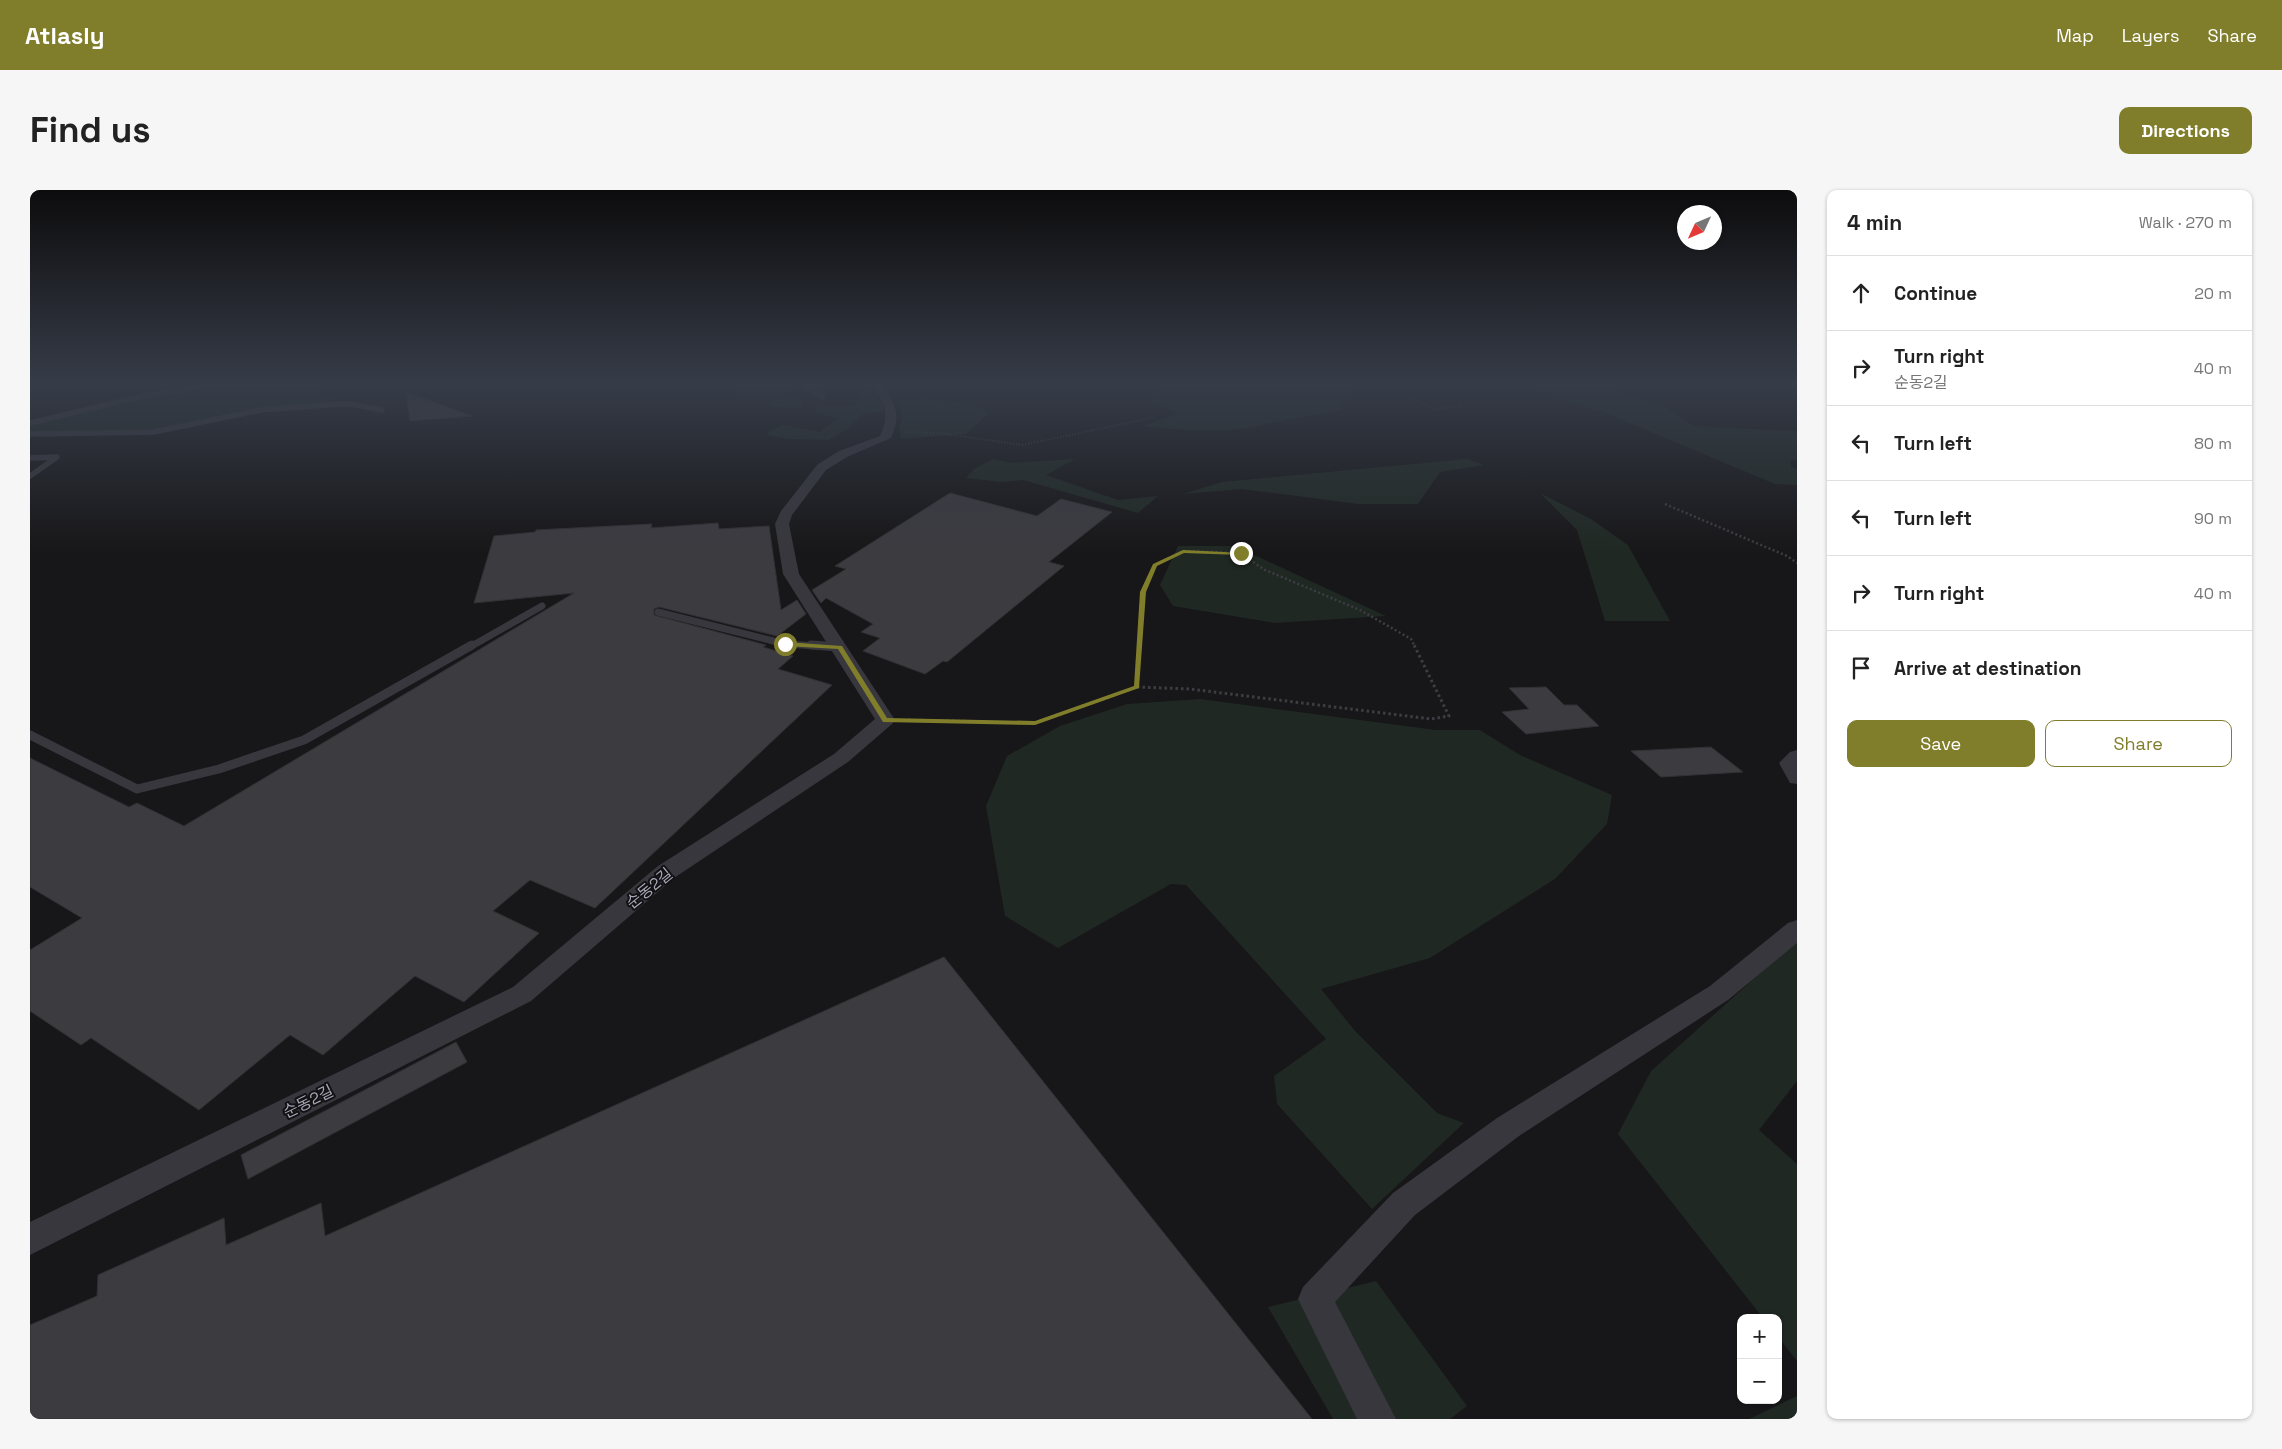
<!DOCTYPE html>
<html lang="en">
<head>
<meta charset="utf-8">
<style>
	body { margin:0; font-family:"Space Grotesk","Noto Sans KR",sans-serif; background:#f6f6f6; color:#222 }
	.controls { position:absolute; right:15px; bottom:15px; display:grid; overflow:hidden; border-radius:10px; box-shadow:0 1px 4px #0004 }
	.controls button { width:45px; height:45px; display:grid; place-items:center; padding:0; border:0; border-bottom:1px solid #e0e0e0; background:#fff; color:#222; font:25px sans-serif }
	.compass { position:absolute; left:1647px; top:15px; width:45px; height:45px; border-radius:50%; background:#fff; box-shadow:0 1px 4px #0004; rotate:226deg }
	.stop { position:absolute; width:15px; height:15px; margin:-11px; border:4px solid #807e2b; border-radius:50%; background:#fff }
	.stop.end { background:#807e2b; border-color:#fff; box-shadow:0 1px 5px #0008 }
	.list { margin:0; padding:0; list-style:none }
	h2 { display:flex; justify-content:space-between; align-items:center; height:65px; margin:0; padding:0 20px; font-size:21px }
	h2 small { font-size:16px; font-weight:400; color:#767676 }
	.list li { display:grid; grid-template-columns:32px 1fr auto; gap:15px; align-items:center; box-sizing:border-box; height:75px; padding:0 20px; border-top:1px solid #e0e0e0 }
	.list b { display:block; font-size:19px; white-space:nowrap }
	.list p { margin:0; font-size:16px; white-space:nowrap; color:#767676 }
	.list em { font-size:16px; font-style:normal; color:#767676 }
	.actions { display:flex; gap:10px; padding:15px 20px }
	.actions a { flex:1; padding:11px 0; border:1px solid #807e2b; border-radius:10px; text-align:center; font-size:18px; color:#807e2b }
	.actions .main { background:#807e2b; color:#fff }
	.icon { flex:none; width:28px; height:28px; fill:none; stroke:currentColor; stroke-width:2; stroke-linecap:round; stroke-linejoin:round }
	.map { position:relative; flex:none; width:1767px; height:1229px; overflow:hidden; border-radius:10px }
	header { display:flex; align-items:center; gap:30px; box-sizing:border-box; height:70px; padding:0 25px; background:#807e2b; color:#fff }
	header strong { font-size:24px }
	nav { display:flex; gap:28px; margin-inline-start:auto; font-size:18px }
	.intro { display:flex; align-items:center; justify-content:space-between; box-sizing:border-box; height:120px; padding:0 30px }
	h1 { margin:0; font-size:35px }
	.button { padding:12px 22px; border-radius:10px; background:#807e2b; color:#fff; font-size:18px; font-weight:700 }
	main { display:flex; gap:30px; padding:0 30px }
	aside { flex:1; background:#fff; border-radius:10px; box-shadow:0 1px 4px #0004 }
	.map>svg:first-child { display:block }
</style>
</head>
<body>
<header>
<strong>Atlasly</strong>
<nav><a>Map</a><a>Layers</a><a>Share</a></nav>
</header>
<div class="intro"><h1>Find us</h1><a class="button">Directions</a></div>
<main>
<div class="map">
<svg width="1767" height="1229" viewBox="0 0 1767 1229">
	<rect width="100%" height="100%" fill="#171618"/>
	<g fill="#202823">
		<polygon points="204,193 257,193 291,198 305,210 217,221 134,239 0,242 0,235 110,208"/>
		<polygon points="625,193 781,193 757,201 772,210 773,214 768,219 738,216 742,210 733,207 718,209 704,203 702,196"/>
		<path d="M840 193 852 212 854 221 831 225 816 240 799 250 758 249 737 245 739 241 753 235 790 242 809 228 784 223 788 217 825 215 831 207 830 199C819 194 804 199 796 194Z"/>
		<path d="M1128 193H1342L1346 195 1320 197 1326 201 1311 213V220L1235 234C1201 245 1148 240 1113 236L1149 223 1121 212 1122 203Z"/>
		<polygon points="1494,193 1574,193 1632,216 1664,236 1767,241 1767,270 1760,271 1761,277 1767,279 1767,295 1745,294 1581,225 1524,207"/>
		<path d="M898 209C914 211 948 212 959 223L936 244 871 249 869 238 872 230 869 210Z"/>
		<polygon points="963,269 981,273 1045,269 1016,285 1088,310 1128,306 1108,323 993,290 972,292 936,288 944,279"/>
		<polygon points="1437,269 1454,275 1410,282 1388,314 1328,314 1212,299 1153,304 1192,292"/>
		<polygon points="1510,303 1561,329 1598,355 1640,431 1575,431 1547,340"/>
		<polygon points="1148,356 1205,356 1356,426 1245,433 1143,416 1130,395"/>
		<polygon points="1170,509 1406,540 1450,540 1490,565 1582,605 1577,634 1525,689 1400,768 1291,799 1326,842 1407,923 1434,933 1342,1019 1247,914 1244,886 1296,849 1156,695 1141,694 1028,758 975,726 956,616 977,566 1030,536 1097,514"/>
		<polygon points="1767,750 1767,891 1729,940 1767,974 1767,1171 1748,1147 1748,1128 1733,1128 1588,944 1621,881"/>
		<polygon points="1346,1091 1437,1216 1420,1229 1303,1229 1238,1117"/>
		<polygon points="1767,1206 1767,1229 1719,1229"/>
	</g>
	<g fill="#3c3b40" stroke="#323034">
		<polygon points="376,202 442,226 380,231"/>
		<polygon points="920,303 1007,326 1031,309 1082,322 1019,372 1034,376 917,472 913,471 895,484 833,461 850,448 831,442 843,434 796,408 791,413 782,400 816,379 805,376"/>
		<polygon points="688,333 689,339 739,336 751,420 767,410 776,424 747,446 629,417 624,419 624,425 736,455 733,457 763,466 748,479 802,495 565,718 500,690 463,721 509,743 434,812 385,786 293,865 260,845 169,920 61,848 51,855 0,821 0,760 52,728 0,697 0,568 99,617 107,613 154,636 544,403 444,413 464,346 505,342 506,340 622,334 621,338"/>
		<polygon points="1516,497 1534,515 1547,515 1569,536 1496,544 1472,522 1499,519 1479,498"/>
		<polygon points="1681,557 1713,582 1631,587 1601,561"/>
		<polygon points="914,767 1282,1229 0,1229 0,1135 67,1106 68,1085 194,1028 196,1055 291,1013 295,1046"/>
		<polygon points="426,852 437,872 218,989 211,965"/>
	</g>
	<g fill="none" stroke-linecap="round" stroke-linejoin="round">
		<g stroke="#3d3d44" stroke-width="2" stroke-dasharray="1 2" stroke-linecap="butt">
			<polyline points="1350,193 1405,219 1433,216"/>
			<polyline points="876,242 908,243 992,255 1126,227"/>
		</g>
		<g stroke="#3d3d44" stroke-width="2.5" stroke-dasharray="2 2.5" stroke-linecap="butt">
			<polyline points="1635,314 1757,366 1767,373"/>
			<polyline points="1110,457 1113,402 1125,375 1153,361 1211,363 1233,379 1330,420 1381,449 1385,457"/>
		</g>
		<g stroke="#3d3d44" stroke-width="3" stroke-dasharray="2.5 3" stroke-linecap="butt">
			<polyline points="1107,497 1160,499 1401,529 1419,526 1384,455"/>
			<polyline points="1107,497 1110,455"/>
			<polyline points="878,530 1005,533 1107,497"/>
		</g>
		<g stroke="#38373d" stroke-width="5.5">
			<polyline points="791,193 775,196 793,207"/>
			<polyline points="0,233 108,207 191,193"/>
			<polyline points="0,244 124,242 231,220 308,214 321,214 352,220"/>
			<polyline points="0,268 27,267 0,286"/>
		</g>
		<g stroke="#38373d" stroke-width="7">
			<polyline points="628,422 755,454 804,457"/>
			<polyline points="440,457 512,416"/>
		</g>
		<g stroke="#38373d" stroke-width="9">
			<polyline points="781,455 810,457"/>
			<polyline points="0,545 107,599 189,579 274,550 442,455"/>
		</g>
		<g fill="#38373d" fill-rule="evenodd">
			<path d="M841 193H851C865 215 872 222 861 248L817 267 796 280 762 325 759 334 769 384 865 530 862 534 818 572 644 688 501 811 0 1065V1032L483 797 628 676 804 564 845 529 753 384 745 334 751 321 787 275 809 261 850 246C861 222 854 213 841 193Z"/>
			<polygon points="1767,560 1767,594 1760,593 1749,573 1760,562"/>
			<polygon points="1767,730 1767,753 1698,810 1489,946 1385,1025 1305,1112 1366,1229 1327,1229 1268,1109 1273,1097 1363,1003 1467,928 1680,796 1758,733"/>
		</g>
	</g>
	<linearGradient id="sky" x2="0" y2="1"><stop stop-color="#0d0c0d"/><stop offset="0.53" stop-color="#363c48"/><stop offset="1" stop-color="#363c48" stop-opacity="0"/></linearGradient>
	<rect width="1767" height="365" fill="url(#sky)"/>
	<polygon fill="#807e2b" points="1153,360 1214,363 1211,365 1154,363 1127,376 1116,402 1109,498 1005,535 853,532 808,459 755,456 751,454 755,452 812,456 857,528 1005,531 1104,496 1110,402 1123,374"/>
	<g text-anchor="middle" stroke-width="4" stroke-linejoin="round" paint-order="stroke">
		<g font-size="16" fill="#a8a8b8" stroke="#121113">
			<text transform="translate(619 698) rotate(-39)" y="6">순동2길</text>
			<text transform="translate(278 911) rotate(-26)" y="6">순동2길</text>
		</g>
	</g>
</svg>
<div class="controls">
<button>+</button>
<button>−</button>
</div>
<svg class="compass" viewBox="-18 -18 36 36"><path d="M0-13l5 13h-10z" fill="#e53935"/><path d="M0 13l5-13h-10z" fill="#767676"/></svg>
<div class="stop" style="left:755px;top:454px"></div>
<div class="stop end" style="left:1211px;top:363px"></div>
</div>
<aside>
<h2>4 min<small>Walk · 270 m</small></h2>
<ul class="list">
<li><svg class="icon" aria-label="ahead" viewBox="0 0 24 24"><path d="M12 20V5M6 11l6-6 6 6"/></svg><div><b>Continue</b></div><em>20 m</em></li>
<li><svg class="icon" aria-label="right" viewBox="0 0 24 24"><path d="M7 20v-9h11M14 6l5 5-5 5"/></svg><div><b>Turn right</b><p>순동2길</p></div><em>40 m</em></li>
<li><svg class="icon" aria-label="left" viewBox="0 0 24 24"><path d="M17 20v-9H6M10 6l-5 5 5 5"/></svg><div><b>Turn left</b></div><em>80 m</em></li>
<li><svg class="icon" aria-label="left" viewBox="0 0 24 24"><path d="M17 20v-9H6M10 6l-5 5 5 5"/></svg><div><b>Turn left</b></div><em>90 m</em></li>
<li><svg class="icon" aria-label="right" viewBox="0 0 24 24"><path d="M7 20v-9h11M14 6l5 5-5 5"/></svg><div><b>Turn right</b></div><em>40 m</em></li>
<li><svg class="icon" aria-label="arrive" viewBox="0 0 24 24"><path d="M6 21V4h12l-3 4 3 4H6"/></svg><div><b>Arrive at destination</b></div></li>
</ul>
<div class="actions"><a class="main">Save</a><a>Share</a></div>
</aside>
</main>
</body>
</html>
